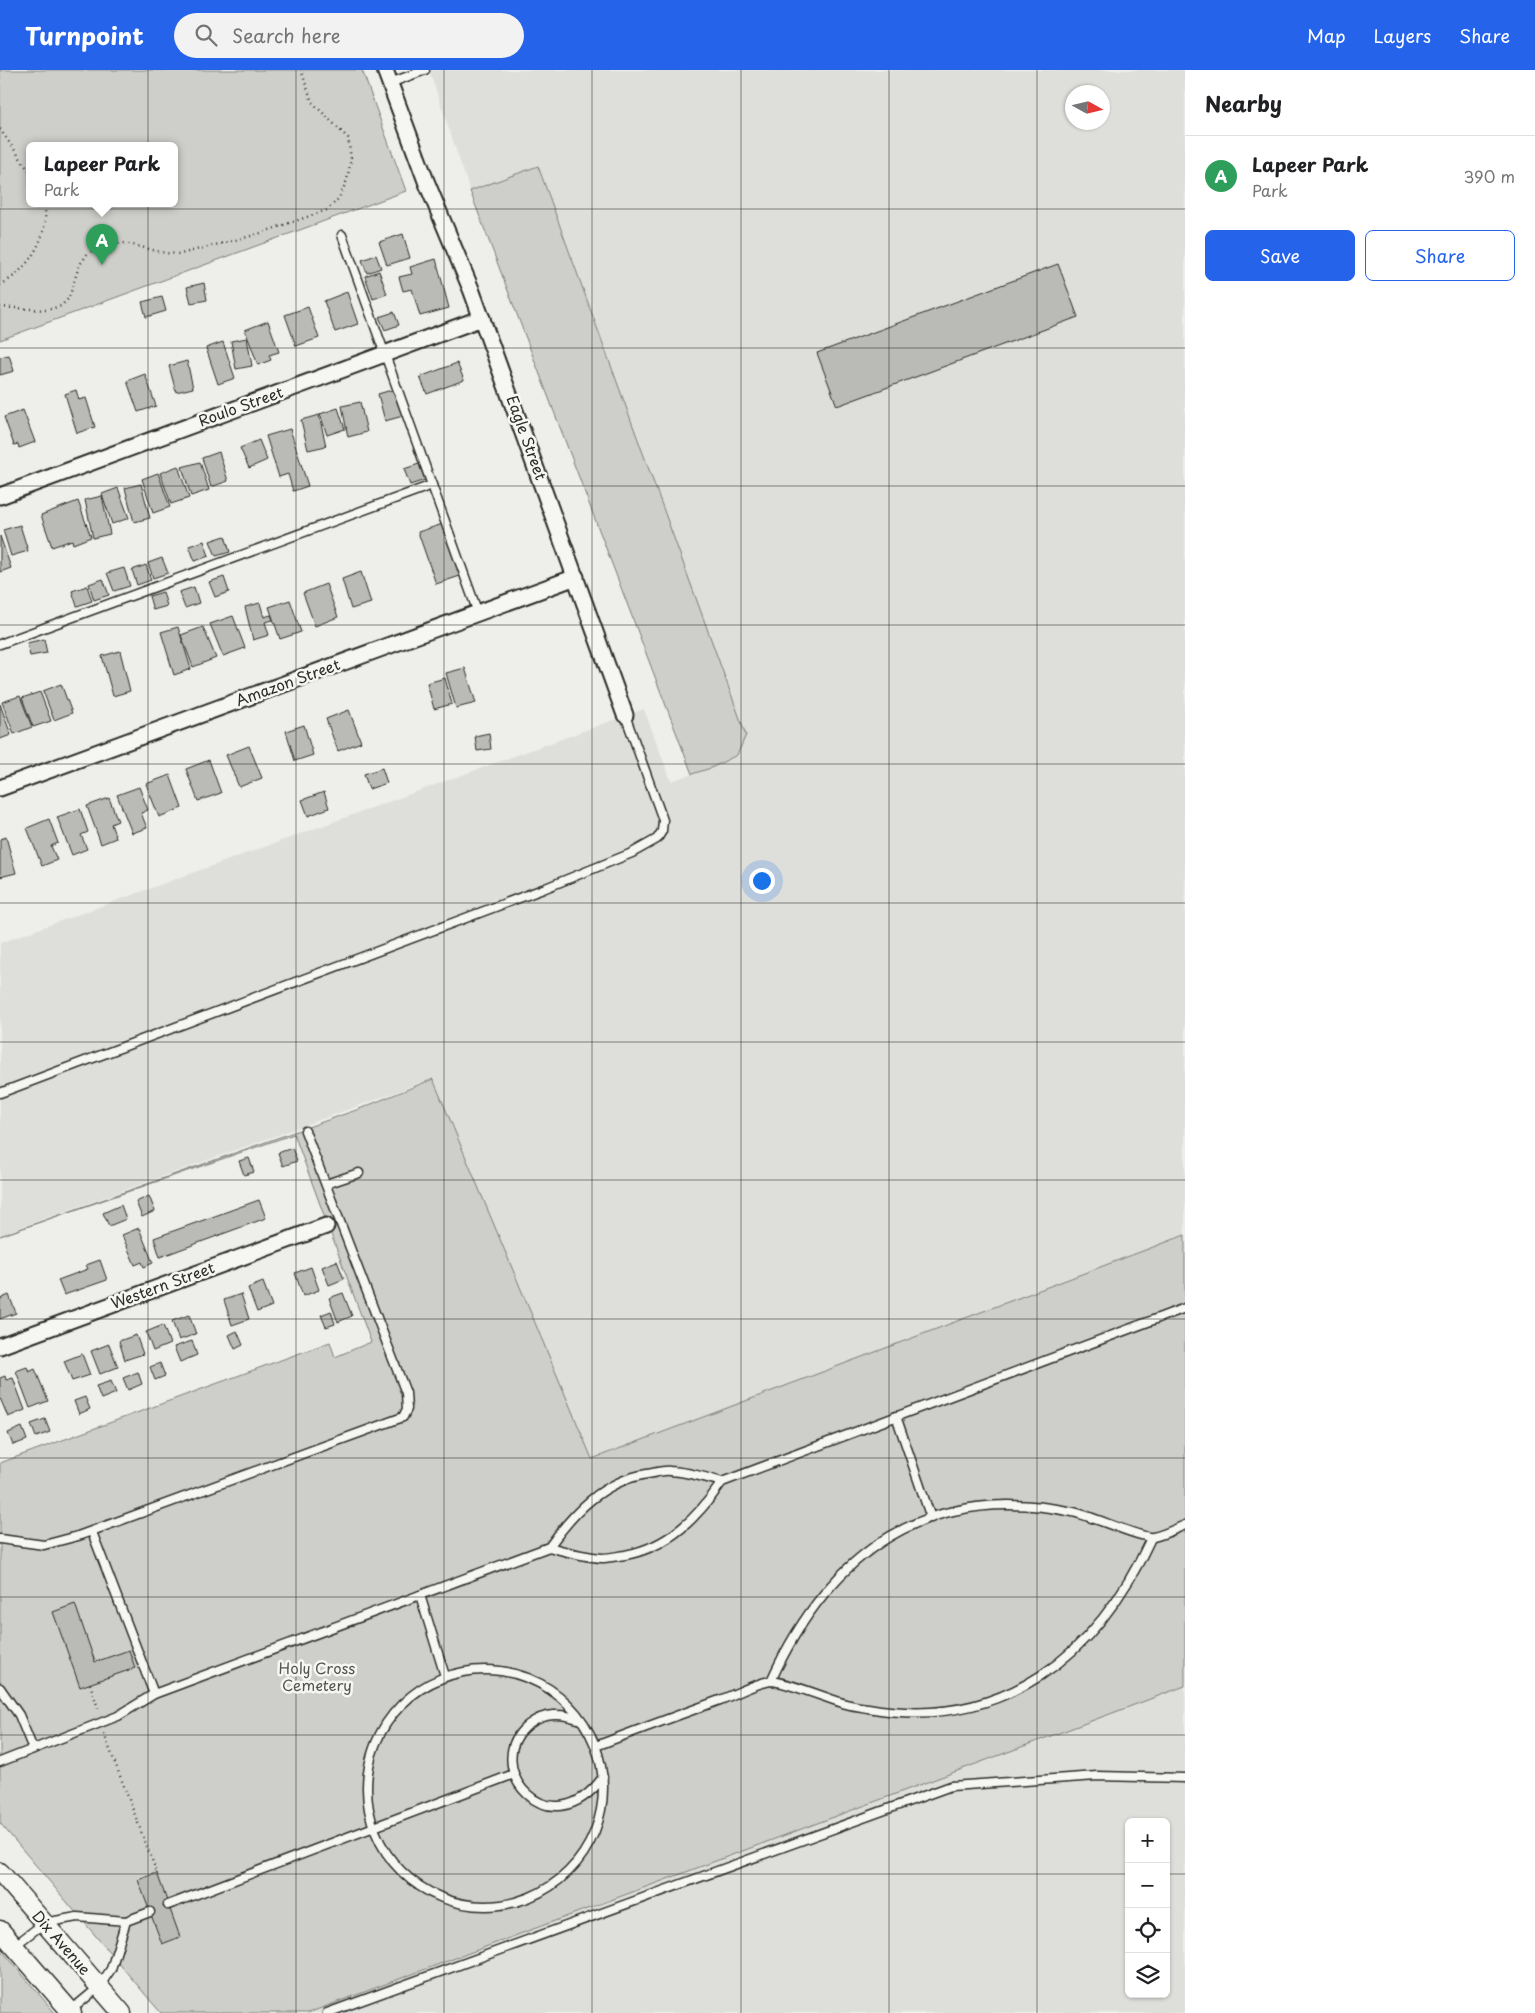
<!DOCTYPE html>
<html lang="en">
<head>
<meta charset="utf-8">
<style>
	body { margin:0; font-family:"Playpen Sans",sans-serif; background:#f2f2f2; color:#202124 }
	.controls { position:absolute; right:15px; bottom:15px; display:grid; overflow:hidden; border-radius:8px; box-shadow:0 1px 4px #0004 }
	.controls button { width:45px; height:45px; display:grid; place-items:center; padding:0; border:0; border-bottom:1px solid #e0e0e0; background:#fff; color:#202124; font:25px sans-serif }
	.compass { position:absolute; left:1065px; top:15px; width:45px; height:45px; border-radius:50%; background:#fff; box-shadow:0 1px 4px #0004; rotate:98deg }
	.you { position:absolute; left:761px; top:810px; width:18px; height:18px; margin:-12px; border:4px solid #fff; border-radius:50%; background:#1a73e8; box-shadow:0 0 0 8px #1a73e833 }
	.badge { display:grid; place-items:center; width:32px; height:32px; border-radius:50%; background:#2563eb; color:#fff; font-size:16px; font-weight:700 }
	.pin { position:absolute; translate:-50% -41px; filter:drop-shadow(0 1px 2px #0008) }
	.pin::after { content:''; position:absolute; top:26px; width:18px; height:15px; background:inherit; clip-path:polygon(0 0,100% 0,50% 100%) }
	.popup { position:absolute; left:26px; top:72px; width:152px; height:65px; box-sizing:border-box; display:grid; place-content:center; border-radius:8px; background:#fff; filter:drop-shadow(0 1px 4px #0005); font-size:16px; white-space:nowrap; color:#757577 }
	.popup b { font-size:19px; color:#202124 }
	.popup::after { content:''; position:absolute; left:50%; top:100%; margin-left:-10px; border:10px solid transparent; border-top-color:#fff }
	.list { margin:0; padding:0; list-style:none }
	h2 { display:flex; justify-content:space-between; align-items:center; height:65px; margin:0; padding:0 20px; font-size:21px }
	h2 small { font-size:16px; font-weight:400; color:#757577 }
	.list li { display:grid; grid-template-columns:32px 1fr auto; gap:15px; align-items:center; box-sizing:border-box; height:80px; padding:0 20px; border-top:1px solid #e0e0e0 }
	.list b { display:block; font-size:19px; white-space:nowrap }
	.list p { margin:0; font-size:16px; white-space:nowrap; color:#757577 }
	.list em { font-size:16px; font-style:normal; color:#757577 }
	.actions { display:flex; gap:10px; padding:15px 20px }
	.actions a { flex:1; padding:11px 0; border:1px solid #2563eb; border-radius:8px; text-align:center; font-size:18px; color:#2563eb }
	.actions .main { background:#2563eb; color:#fff }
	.icon { flex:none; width:28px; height:28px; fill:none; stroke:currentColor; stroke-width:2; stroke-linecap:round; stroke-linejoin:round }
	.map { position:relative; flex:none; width:1185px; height:1943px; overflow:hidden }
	header { display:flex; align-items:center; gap:30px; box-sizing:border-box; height:70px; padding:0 25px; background:#2563eb; color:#fff }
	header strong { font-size:24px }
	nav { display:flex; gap:28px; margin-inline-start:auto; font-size:18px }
	.search { width:350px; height:45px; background:#f2f2f2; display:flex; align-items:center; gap:12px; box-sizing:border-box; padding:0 18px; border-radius:28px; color:#757577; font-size:19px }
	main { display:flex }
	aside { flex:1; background:#fff }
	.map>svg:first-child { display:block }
</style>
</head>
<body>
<header>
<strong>Turnpoint</strong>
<div class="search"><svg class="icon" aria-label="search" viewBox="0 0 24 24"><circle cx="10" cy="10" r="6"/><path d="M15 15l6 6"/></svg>Search here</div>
<nav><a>Map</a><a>Layers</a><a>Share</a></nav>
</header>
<main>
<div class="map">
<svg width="1185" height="1943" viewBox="0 0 1185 1943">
	<rect width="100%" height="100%" fill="#eeeeea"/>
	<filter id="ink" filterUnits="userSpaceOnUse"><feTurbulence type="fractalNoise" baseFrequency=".02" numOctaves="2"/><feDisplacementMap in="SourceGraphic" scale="10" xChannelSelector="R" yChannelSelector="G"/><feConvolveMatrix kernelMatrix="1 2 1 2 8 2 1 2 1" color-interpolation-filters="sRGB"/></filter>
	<g filter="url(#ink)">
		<g fill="#dededb" fill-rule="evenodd">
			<path d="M429 0H1185V1165L592 1389 433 1009 0 1165V873L644 639 671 711 711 698 737 685 745 665 539 97 470 121ZM1072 22H1102V52H1072Z"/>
			<path d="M1185 1616V1943H308ZM1129 1752H1166V1924H1129Z"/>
		</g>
		<g fill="#cececa" stroke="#7c7c7a" fill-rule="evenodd">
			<path d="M0 0H362L406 121 0 270ZM174 76V134H29V76Z"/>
			<polygon points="538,96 746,665 737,685 711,698 692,704 470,121"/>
			<polygon points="433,1009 592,1389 1185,1165 1185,1616 308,1943 161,1943 0,1753 0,1393 330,1272 335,1287 371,1272 294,1064 0,1166 359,1039"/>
			<polygon points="0,1878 55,1943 0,1943"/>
		</g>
		<g fill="#babab7" stroke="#2b2b2b">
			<polygon points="403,164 410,188 387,195 379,172"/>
			<polygon points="376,185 381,198 367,203 362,190"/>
			<polygon points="436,189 449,238 420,246 412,219 403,221 399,207 412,204 410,197"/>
			<polygon points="1058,194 1078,247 837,336 817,283"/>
			<polygon points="379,201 387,224 373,229 365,206"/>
			<polygon points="204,213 207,230 191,233 187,217"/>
			<polygon points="347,222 358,254 335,262 324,231"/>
			<polygon points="162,227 166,241 146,247 142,232"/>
			<polygon points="308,237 319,268 296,276 285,245"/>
			<polygon points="394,242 399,255 385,260 379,247"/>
			<polygon points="268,251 279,282 269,285 271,290 258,295 245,260"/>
			<polygon points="247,268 252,296 236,299 231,271"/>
			<polygon points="223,272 235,308 218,314 206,278"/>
			<polygon points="9,285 14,301 0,305 0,287"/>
			<polygon points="187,291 193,318 176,322 169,296"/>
			<polygon points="457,293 464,310 427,324 420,307"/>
			<polygon points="145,304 156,336 138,342 127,311"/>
			<polygon points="395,319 403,346 385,351 378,324"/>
			<polygon points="76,320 79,330 86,328 95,357 77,363 65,324"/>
			<polygon points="360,332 367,362 348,367 342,336"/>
			<polygon points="338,338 345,359 327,365 320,344"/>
			<polygon points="23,340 35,372 19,378 18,374 14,375 4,347"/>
			<polygon points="319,345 326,376 308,380 301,350"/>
			<polygon points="290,359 308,416 293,421 288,404 279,407 266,366"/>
			<polygon points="259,370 267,390 249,398 240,378"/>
			<polygon points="219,382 228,411 211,417 202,388"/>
			<polygon points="200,392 209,420 191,426 182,397"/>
			<polygon points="419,394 425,410 410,415 404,399"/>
			<polygon points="178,396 189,428 171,434 160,403"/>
			<polygon points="158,403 170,437 153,443 142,409"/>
			<polygon points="141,414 150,448 134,452 125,418"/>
			<polygon points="118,418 129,448 112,454 102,424"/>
			<polygon points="102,426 110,464 93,468 85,430"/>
			<polygon points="78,431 91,467 73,474 72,470 52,477 41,445"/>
			<polygon points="443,454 460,506 436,514 418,462"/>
			<polygon points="20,455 28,481 11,486 3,460"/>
			<polygon points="0,466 11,498 0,502"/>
			<polygon points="225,466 230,482 216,486 210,471"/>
			<polygon points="204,471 209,486 195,491 189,476"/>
			<polygon points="162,488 168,503 153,508 148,493"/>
			<polygon points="146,495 151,510 137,515 132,500"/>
			<polygon points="124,498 130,516 114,521 107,503"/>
			<polygon points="361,502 371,533 351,539 342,509"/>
			<polygon points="224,507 229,522 215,527 209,512"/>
			<polygon points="103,509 109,525 94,530 89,514"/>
			<polygon points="326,514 338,547 315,556 303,523"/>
			<polygon points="87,516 92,531 77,536 72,521"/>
			<polygon points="194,517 199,533 185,538 179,522"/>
			<polygon points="163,522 167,536 153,540 149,526"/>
			<polygon points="290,530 301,562 280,569 269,537"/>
			<polygon points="260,533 264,547 271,545 273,550 265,552 269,565 253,570 245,537"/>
			<polygon points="233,546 245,578 223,586 210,554"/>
			<polygon points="178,557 191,599 174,605 161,562"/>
			<polygon points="203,557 216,588 193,597 181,565"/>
			<polygon points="44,569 47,583 30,586 27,573"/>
			<polygon points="120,581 130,621 113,626 102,586"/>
			<polygon points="465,598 476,633 456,638 446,603"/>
			<polygon points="445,608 452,634 434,639 427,613"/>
			<polygon points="61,614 72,643 54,650 43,621"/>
			<polygon points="40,622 51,651 33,657 22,628"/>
			<polygon points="20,626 32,657 14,664 2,632"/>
			<polygon points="0,634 11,665 0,669"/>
			<polygon points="349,640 361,672 338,681 326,649"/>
			<polygon points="304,655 313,685 295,691 286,661"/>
			<polygon points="489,663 491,679 477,681 475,666"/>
			<polygon points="249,676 262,708 239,717 226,685"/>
			<polygon points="209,690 221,723 198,731 186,699"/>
			<polygon points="382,698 387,713 369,719 364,704"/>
			<polygon points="170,705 182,738 159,747 146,714"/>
			<polygon points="139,717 148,740 141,743 147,758 132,763 117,725"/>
			<polygon points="324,722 329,738 308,746 302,730"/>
			<polygon points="109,728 118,751 111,754 116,768 101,774 87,736"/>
			<polygon points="80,739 88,762 81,765 87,779 72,785 57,747"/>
			<polygon points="49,749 58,773 51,776 57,790 42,796 27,758"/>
			<polygon points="6,767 16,803 0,807 0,769"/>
			<polygon points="292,1078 297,1091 283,1096 278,1083"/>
			<polygon points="249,1088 254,1102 244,1105 239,1091"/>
			<polygon points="149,1126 155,1141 142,1147 136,1132"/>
			<polygon points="259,1130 266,1148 160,1187 154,1168"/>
			<polygon points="121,1135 126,1149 109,1156 103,1143"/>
			<polygon points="139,1158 153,1193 144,1197 142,1192 135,1195 122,1165"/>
			<polygon points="100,1190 107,1210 64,1225 58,1210 88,1199 86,1195"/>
			<polygon points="337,1191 344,1209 329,1215 322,1197"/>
			<polygon points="311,1197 319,1220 303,1226 295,1203"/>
			<polygon points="263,1212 272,1236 257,1242 248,1218"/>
			<polygon points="343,1223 352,1246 338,1252 329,1228"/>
			<polygon points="241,1224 249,1249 232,1255 224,1230"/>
			<polygon points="9,1225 16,1243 0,1249 0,1229"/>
			<polygon points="331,1241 335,1254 326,1257 321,1245"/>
			<polygon points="189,1245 196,1264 179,1270 172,1251"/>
			<polygon points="163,1255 170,1274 153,1281 146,1262"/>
			<polygon points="237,1261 243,1275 235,1279 229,1265"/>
			<polygon points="136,1265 143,1284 125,1290 119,1271"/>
			<polygon points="192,1271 197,1285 180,1292 174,1277"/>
			<polygon points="109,1274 118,1297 100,1304 91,1281"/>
			<polygon points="82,1284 90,1305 72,1311 64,1291"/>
			<polygon points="160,1293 165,1306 155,1310 150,1297"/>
			<polygon points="27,1297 29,1302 35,1299 48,1331 30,1338 16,1301"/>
			<polygon points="138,1302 142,1314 128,1320 123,1308"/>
			<polygon points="5,1306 6,1310 13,1308 25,1340 8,1347 0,1328 0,1308"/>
			<polygon points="111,1311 116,1323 101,1329 96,1316"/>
			<polygon points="85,1327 90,1339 79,1344 74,1331"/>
			<polygon points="45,1349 50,1362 36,1367 31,1354"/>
			<polygon points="22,1357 27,1370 13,1375 8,1363"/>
			<polygon points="75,1534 95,1592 129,1580 135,1598 80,1617 53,1542"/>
			<polygon points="157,1803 180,1867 162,1874 138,1810"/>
		</g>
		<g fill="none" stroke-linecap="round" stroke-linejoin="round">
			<defs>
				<g id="service">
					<polyline points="390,13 425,0"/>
					<polyline points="342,165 478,543"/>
					<polyline points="0,574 432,415"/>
					<polyline points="0,1023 543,819 632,783 657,769 662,761 663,750 625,645"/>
					<polyline points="326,1114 359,1103"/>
					<polyline points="896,1346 931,1448"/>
					<polyline points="92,1462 154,1624"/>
					<polyline points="0,1469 44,1475 78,1466 403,1347 407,1339 406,1323 305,1061"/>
					<path d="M549 1477C574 1442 603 1411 647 1404 655 1403 663 1400 670 1401 688 1402 705 1407 722 1412"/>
					<polyline points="420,1525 445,1606"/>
					<circle cx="485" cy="1718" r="118"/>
					<path d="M771 1611C830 1481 928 1412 1073 1442 1089 1445 1143 1469 1153 1467 1164 1465 1175 1459 1185 1455"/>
					<polyline points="0,1618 19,1645 33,1679"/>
					<path d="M581 1650C562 1643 545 1642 528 1655 479 1695 549 1781 603 1707"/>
					<path d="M596 1676C637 1660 679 1645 720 1630 736 1624 754 1614 770 1611 782 1610 831 1630 846 1634 853 1636 861 1637 868 1638 1003 1662 1098 1585 1151 1468"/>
					<path d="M0 1692 118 1646 154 1624 549 1477C567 1482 584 1487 602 1488 609 1488 617 1486 625 1485 669 1477 698 1447 722 1412L1185 1238"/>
					<polyline points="168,1835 514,1704"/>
					<polyline points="14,1876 44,1853 77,1847 126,1851 150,1842"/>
					<polyline points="70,1941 99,1917 111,1899 126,1851"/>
					<polyline points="327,1943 951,1716 1097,1706 1185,1708"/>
				</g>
				<g id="minor">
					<polyline points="385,0 426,111 471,219 625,645"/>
					<polyline points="0,426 482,248"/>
					<polyline points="0,718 576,507"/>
					<polyline points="0,1276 326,1156"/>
				</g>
				<g id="tertiary">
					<polyline points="0,1802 122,1943"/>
					<polyline points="0,1860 72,1943"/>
				</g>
			</defs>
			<use href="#service" stroke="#2b2b2b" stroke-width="11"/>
			<use href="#minor" stroke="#2b2b2b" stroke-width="19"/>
			<use href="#tertiary" stroke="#2b2b2b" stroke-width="21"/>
			<g stroke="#2b2b2b" stroke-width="2.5" stroke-dasharray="1 4" stroke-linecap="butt">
				<polyline points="0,59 29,101"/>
				<path d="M0 215C28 201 51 165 44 134"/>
				<polyline points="0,237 46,240 61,236 69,228 79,196 88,183 103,175 125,173 165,183 180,184 255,165 327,140 339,128 347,110 351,89 348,68 312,32 301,0"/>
				<polyline points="90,1614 99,1641"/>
				<polyline points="104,1664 157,1803"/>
			</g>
			<use href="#service" stroke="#f6f6f2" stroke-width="8"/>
			<use href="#minor" stroke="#f6f6f2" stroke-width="15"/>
			<use href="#tertiary" stroke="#f6f6f2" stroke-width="18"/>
		</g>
	</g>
	<path fill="none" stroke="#2b2b2b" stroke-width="1" stroke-opacity="0.55" d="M148 0V1943M296 0V1943M444 0V1943M592 0V1943M741 0V1943M889 0V1943M1037 0V1943M0 139H1185M0 278H1185M0 416H1185M0 555H1185M0 694H1185M0 833H1185M0 972H1185M0 1110H1185M0 1249H1185M0 1388H1185M0 1527H1185M0 1665H1185M0 1804H1129M1166 1804H1185"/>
	<g text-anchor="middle" stroke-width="5" stroke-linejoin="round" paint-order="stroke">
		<g font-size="15" fill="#2b2b2b" stroke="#f6f6f2">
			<text transform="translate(241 337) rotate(-20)" y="5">Roulo Street</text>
			<text transform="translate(526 368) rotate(70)" y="5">Eagle Street</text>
			<text transform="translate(288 613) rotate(-20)" y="5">Amazon Street</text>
			<text transform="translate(163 1216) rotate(-20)" y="5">Western Street</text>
			<text transform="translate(61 1873) rotate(49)" y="5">Dix Avenue</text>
		</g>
		<g font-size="15" fill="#545453" stroke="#f6f6f2">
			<text x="317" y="1604">Holy Cross<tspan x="317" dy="17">Cemetery</tspan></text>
		</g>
	</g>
</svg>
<div class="controls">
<button>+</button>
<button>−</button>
<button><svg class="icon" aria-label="locate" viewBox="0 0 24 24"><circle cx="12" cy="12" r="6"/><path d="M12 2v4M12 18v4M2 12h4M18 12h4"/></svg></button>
<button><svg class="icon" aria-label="layers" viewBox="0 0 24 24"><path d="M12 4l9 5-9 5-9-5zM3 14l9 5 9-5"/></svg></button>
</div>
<svg class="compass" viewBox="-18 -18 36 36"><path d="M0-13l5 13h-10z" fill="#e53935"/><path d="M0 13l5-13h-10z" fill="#757577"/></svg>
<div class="you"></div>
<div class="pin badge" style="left:102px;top:195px;background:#2e9e5b">A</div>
<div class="popup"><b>Lapeer Park</b>Park</div>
</div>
<aside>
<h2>Nearby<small></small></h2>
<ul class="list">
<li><span class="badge" style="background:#2e9e5b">A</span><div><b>Lapeer Park</b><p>Park</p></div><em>390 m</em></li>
</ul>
<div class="actions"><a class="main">Save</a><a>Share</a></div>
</aside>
</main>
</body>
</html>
